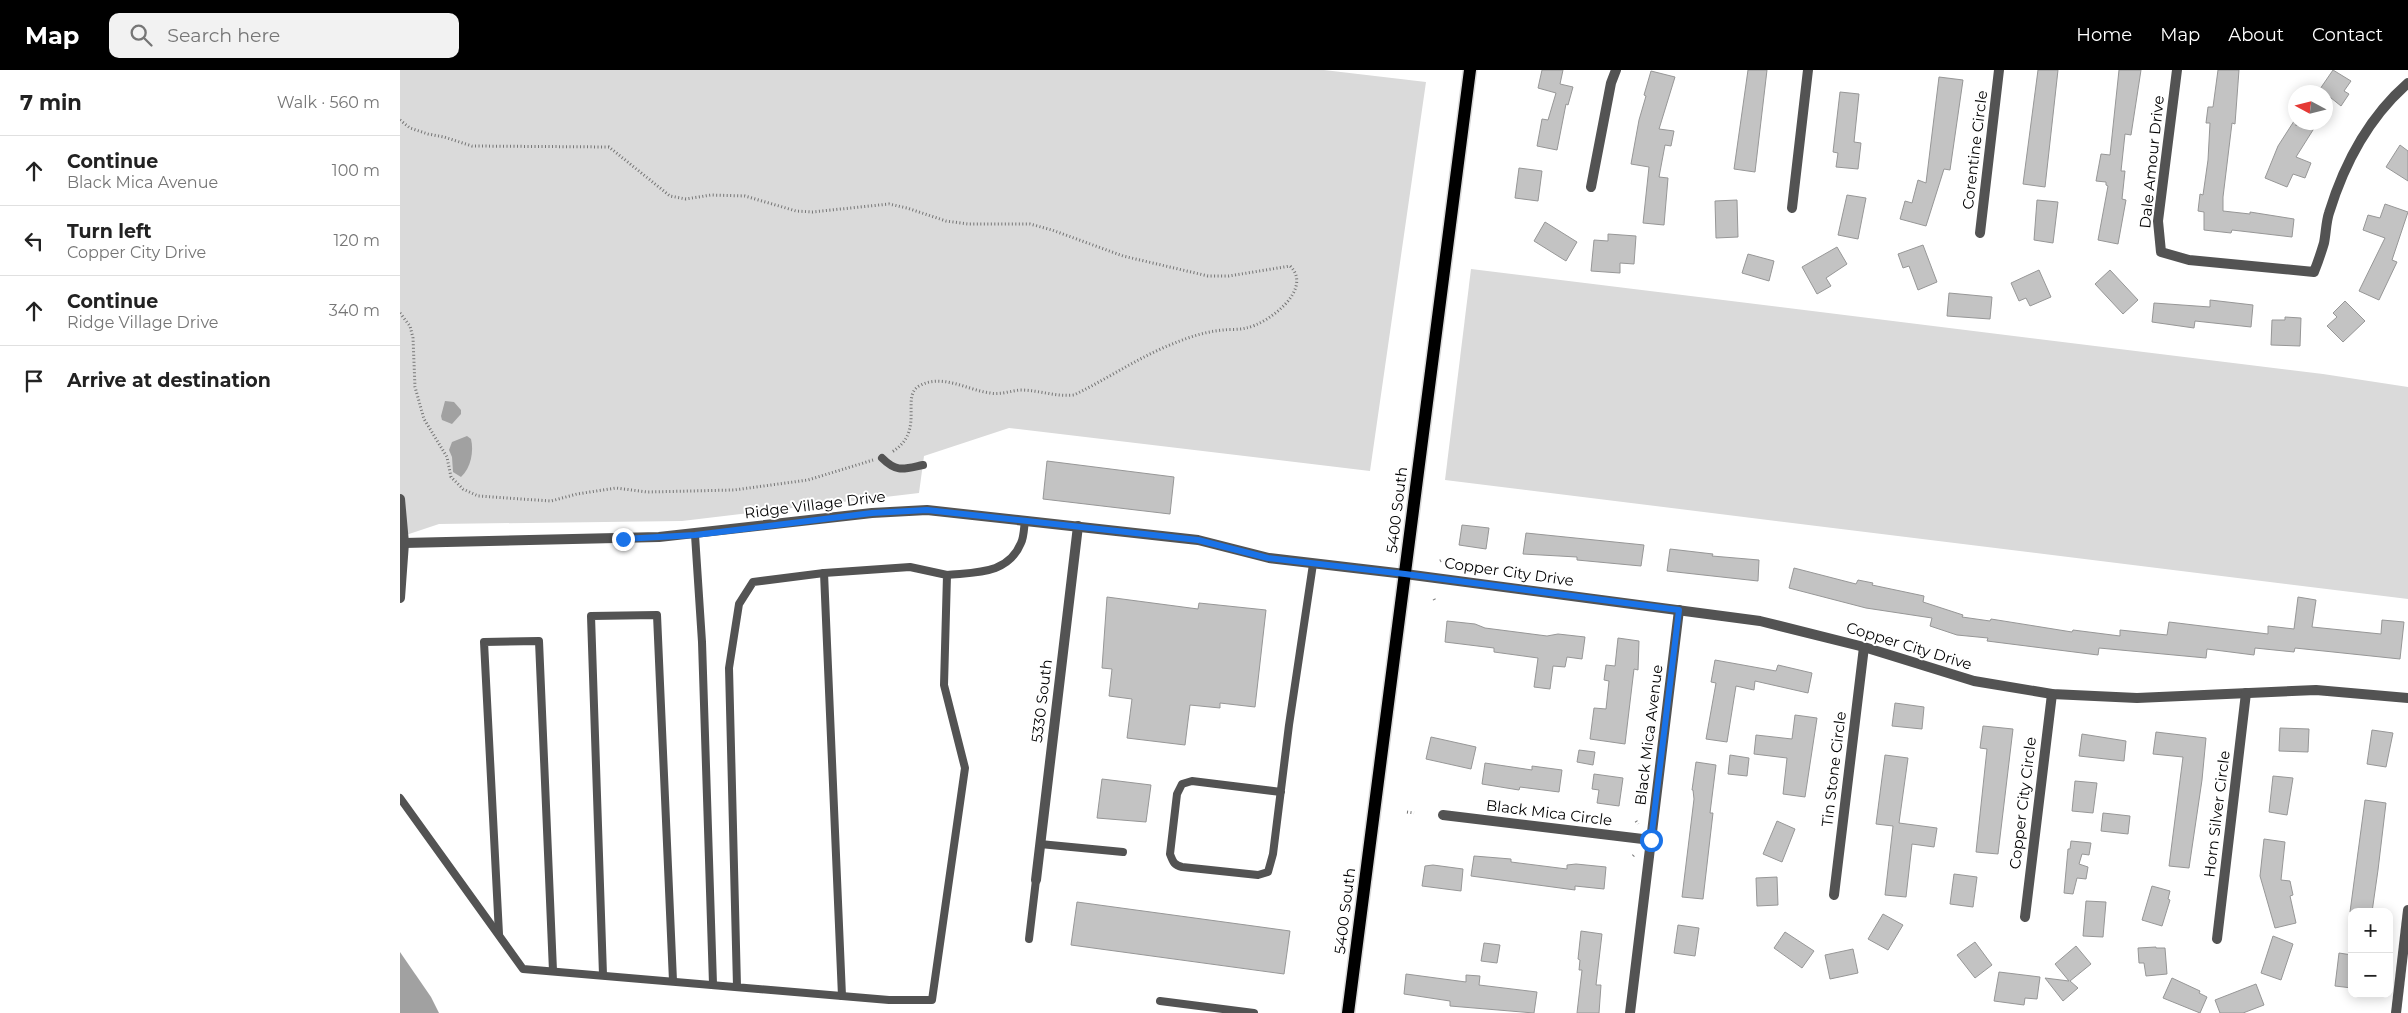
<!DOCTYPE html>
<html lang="en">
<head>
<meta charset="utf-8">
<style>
	body { margin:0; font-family:Montserrat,sans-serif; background:#f2f2f2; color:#222 }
	.controls { position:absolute; right:15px; bottom:15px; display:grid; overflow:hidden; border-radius:10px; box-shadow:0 2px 12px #0003 }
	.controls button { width:45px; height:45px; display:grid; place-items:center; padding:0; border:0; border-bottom:1px solid #e0e0e0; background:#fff; color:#222; font:25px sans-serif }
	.compass { position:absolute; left:1888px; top:15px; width:45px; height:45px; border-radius:50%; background:#fff; box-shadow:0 2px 12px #0003; rotate:277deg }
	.stop { position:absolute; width:15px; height:15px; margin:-11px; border:4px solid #1a73e8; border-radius:50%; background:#fff }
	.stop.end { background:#1a73e8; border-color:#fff; box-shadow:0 1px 5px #0008 }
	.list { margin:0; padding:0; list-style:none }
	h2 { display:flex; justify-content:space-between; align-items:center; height:65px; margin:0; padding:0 20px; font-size:21px }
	h2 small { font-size:16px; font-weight:400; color:#767676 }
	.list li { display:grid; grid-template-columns:32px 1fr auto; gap:15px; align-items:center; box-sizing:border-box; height:70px; padding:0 20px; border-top:1px solid #e0e0e0 }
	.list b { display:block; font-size:19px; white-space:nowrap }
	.list p { margin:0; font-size:16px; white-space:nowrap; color:#767676 }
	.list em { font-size:16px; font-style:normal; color:#767676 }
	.icon { flex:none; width:28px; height:28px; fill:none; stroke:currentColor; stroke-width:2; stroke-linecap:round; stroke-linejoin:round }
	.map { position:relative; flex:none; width:2008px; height:943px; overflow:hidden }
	header { display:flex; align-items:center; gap:30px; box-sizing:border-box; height:70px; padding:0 25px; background:#000; color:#fff }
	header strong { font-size:24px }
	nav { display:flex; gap:28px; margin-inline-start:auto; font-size:18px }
	.search { width:350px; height:45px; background:#f2f2f2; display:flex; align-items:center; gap:12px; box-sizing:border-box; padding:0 18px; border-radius:10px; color:#767676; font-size:19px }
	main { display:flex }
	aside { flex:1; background:#fff }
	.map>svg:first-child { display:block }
</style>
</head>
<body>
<header>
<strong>Map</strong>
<div class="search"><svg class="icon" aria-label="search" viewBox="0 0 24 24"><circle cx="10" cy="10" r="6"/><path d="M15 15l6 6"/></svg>Search here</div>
<nav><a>Home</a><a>Map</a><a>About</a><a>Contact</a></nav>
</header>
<main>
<aside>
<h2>7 min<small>Walk · 560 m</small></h2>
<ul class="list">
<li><svg class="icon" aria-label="ahead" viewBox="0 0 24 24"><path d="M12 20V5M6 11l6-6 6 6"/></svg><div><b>Continue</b><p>Black Mica Avenue</p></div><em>100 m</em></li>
<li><svg class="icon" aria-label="left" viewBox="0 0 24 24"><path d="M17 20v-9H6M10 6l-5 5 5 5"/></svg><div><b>Turn left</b><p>Copper City Drive</p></div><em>120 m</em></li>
<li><svg class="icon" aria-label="ahead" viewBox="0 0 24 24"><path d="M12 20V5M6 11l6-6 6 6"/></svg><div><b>Continue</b><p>Ridge Village Drive</p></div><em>340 m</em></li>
<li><svg class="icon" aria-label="arrive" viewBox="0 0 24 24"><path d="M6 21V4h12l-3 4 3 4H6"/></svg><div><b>Arrive at destination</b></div></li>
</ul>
</aside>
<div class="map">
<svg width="2008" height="943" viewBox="0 0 2008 943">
	<rect width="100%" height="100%" fill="#fff"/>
	<g fill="#dadada">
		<polygon points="0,0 924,0 1026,12 970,401 609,358 524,386 519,423 282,451 39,454 0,467"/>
		<polygon points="1071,199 1923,304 2008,317 2008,529 1045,410"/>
	</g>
	<g fill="#a1a1a1">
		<polygon points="45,331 54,332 61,340 61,344 52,354 42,350 41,346"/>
		<path d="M67 366 71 369C74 381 71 398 61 407L53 402 52 387 49 380 52 372Z"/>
		<polygon points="0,882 31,927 39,943 0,943"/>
	</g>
	<g fill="#c3c3c3" stroke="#979797">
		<polygon points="1142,0 1163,0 1160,14 1173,17 1168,35 1166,34 1157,80 1137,76 1142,49 1148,50 1156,23 1138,18"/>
		<polygon points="1348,0 1367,0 1355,102 1334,99"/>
		<polygon points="1638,0 1658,0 1645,117 1623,114"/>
		<polygon points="1719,0 1741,0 1731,65 1725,64 1721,101 1725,101 1722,129 1726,130 1718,174 1698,170 1708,116 1706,115 1706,112 1696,111 1701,84 1710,85"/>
		<polygon points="1818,0 1839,0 1835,54 1832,53 1823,127 1823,141 1850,144 1850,142 1894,149 1892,167 1832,160 1831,163 1804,160 1804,142 1798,141 1800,124 1803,125 1808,90 1810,53 1806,53 1808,37 1813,37"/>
		<polygon points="1933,0 1951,11 1944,21 1949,24 1941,36 1920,19"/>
		<polygon points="1251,1 1275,7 1259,59 1274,61 1271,76 1265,75 1259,107 1268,108 1264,155 1243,153 1249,97 1231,94 1239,50 1246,26 1244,25"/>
		<polygon points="1539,7 1563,10 1550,100 1544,99 1526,156 1500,149 1505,131 1512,133 1518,110 1526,113"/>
		<polygon points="1440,22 1459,24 1454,72 1461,73 1458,99 1436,97 1438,83 1433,82"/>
		<polygon points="1896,48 1896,56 1898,52 1918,52 1896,87 1911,93 1905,108 1893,104 1887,117 1865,108 1878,76"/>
		<polygon points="2000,75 2008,81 2008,111 1986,97"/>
		<polygon points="1119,98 1142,101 1138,131 1115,128"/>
		<polygon points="1447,125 1466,128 1458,169 1438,165"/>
		<polygon points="1337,130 1338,167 1316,168 1315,131"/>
		<polygon points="1637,130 1658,132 1653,173 1634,170"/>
		<polygon points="1985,134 2008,142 1992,190 1997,192 1979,230 1959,221 1985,168 1963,160 1968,145 1980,148"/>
		<polygon points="1145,152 1177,172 1166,191 1134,171"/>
		<polygon points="1208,164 1236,166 1234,194 1220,193 1220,203 1191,201 1194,170 1208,171"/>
		<polygon points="1523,175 1537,212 1518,220 1509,196 1503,198 1498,184"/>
		<polygon points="1437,177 1447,194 1426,208 1431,216 1417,224 1402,197"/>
		<polygon points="1348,184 1374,191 1369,211 1342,203"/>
		<polygon points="1639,200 1651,227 1630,236 1626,228 1619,231 1611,213"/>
		<polygon points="1710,200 1738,230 1723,244 1695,214"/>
		<polygon points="1549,223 1592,227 1590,249 1547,246"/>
		<polygon points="1810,230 1853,235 1851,257 1795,251 1794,258 1752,252 1754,233 1810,237"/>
		<polygon points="1945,231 1965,251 1943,272 1927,256 1937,247 1933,243"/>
		<polygon points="1885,247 1901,248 1900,276 1871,275 1872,250 1885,250"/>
		<polygon points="647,391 774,407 770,444 643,429"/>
		<polygon points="1062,455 1089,458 1086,479 1059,475"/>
		<polygon points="1126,463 1244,475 1241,496 1177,490 1177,487 1123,484"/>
		<polygon points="1270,479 1313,484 1312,486 1359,490 1358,511 1267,501"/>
		<polygon points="1394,498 1456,514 1458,510 1473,513 1472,515 1524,526 1523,532 1563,545 1562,547 1590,551 1591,549 1672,562 1673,560 1720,566 1720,560 1767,565 1769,552 1868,564 1868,556 1894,559 1898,527 1916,530 1912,557 1981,564 1982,550 2004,552 2000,589 1895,578 1894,582 1855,578 1854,585 1807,579 1806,588 1699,578 1698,585 1587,571 1588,568 1557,565 1530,556 1532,548 1466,538 1389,518"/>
		<polygon points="707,527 798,539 799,533 866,540 855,637 820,633 820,638 790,635 785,675 727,668 732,629 709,626 712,599 702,598"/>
		<polygon points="1047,551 1075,554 1085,558 1147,566 1158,564 1185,567 1182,589 1167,587 1165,597 1153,596 1150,619 1134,617 1138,588 1094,582 1094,578 1045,572"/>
		<polygon points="1218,568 1239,571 1238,600 1234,599 1225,674 1190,669 1194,638 1206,639 1209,611 1204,610 1206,595 1215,596"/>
		<polygon points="1315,590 1376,601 1378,595 1412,603 1408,623 1355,611 1354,620 1336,616 1327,672 1306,669 1316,613 1311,612"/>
		<polygon points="1495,633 1524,637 1522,659 1492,656"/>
		<polygon points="1395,645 1417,648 1405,727 1383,724 1387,688 1354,684 1356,665 1392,669"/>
		<polygon points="1583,656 1613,659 1598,784 1576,782 1587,679 1580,678"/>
		<polygon points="1880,658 1909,659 1908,682 1879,681"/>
		<polygon points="1972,660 1993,663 1986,697 1967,694"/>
		<polygon points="1756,662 1806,668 1802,710 1789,798 1769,796 1783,687 1753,684"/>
		<polygon points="1682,664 1726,671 1724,691 1679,686"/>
		<polygon points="1031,667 1076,677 1071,699 1026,689"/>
		<polygon points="1179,680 1195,682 1193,695 1177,692"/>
		<polygon points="1330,685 1349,688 1347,706 1328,704"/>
		<polygon points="1485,685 1508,688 1499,753 1537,758 1534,777 1512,774 1506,827 1485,825 1493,756 1476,754"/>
		<polygon points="1296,692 1316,695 1310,743 1313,743 1303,829 1282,827 1294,729 1293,720 1292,720"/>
		<polygon points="1085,693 1132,700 1132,696 1162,700 1159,722 1120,717 1119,720 1082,714"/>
		<polygon points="1194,704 1223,708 1219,736 1197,733 1199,720 1192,719"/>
		<polygon points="1873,706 1893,708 1887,745 1869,742"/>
		<polygon points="702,709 751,715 746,752 697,748"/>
		<polygon points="1675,711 1697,713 1693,743 1672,741"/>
		<polygon points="1965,730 1986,733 1978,800 1972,842 1950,842"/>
		<polygon points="1703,743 1730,746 1728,764 1701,761"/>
		<polygon points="1377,751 1395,759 1382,792 1363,784"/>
		<polygon points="1864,769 1885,772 1881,810 1890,811 1893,825 1890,826 1896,853 1875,858 1860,806"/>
		<polygon points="1671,771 1691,773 1689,785 1682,784 1679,794 1688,797 1686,809 1677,808 1673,824 1664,823 1668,779 1670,779"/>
		<polygon points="1074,786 1111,789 1111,792 1167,799 1167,795 1176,794 1206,797 1204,819 1175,816 1175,820 1071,806"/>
		<polygon points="1033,795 1063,799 1061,821 1022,816 1025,796"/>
		<polygon points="1554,804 1577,807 1573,837 1550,834"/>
		<polygon points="1377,807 1378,835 1357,836 1356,808"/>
		<polygon points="1752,816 1770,821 1768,829 1770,830 1762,856 1742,850"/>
		<polygon points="1686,831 1706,832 1703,867 1683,866"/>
		<polygon points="677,832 890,861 884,904 671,875"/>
		<polygon points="1483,844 1503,855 1488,880 1468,869"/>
		<polygon points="1278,855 1299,858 1295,886 1274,883"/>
		<polygon points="1181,861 1202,864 1196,915 1201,915 1199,943 1177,943 1182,900 1179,900 1180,890 1178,889"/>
		<polygon points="1385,862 1414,881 1402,898 1374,878"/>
		<polygon points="1873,866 1893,874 1881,910 1861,903"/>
		<polygon points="1575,872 1592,895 1575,908 1557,885"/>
		<polygon points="1084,873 1100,875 1097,893 1081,891"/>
		<polygon points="1676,876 1691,894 1670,911 1678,918 1663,931 1645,908 1669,911 1655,894"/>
		<polygon points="1756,877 1756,878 1765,878 1767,904 1746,906 1744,893 1739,893 1738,878"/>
		<polygon points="1453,879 1458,903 1430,909 1425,885"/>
		<polygon points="1939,883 1952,885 1952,918 1935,916"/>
		<polygon points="1599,902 1640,907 1637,929 1625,928 1624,935 1594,931"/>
		<polygon points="1006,904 1066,912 1066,905 1080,906 1079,915 1137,922 1134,943 1050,936 1050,931 1004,924"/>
		<polygon points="1772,908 1800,921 1799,923 1807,927 1800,943 1763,928"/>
		<polygon points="1856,914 1864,935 1843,943 1820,943 1815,930"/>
	</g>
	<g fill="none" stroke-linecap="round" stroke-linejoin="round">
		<defs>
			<polyline id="primary" points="948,943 1070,0"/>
		</defs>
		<use href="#primary" stroke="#dbdbdb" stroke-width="15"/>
		<g stroke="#757575" stroke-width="3" stroke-dasharray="1 2.5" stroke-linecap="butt">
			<path d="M0 50 10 58 28 64 44 67 72 76 209 77 270 126 286 129 311 125 345 126 396 141 412 142 489 134 507 138 546 151 568 154H630L652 160 723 186 808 206H829L890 196C914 219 868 254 846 258 839 260 830 259 823 260 802 262 784 269 765 277 733 291 705 310 674 325 655 327 639 320 620 320 610 321 600 325 590 323 567 320 542 303 519 316 500 327 526 361 492 382"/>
			<polyline points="0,243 10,256 13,268 15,317 24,349 47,387 51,407 63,419 78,426 151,431 177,424 216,418 247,422 334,420 408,410 473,390"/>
			<polyline points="1040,491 1042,490"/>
			<polyline points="1034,529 1035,531"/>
			<polyline points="1007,742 1014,743"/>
			<polyline points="1236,751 1238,754"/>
			<polyline points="1233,786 1234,785"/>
		</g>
		<g stroke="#535353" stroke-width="8">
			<path d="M482 388C497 403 504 399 523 395"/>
			<polyline points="295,465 302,572 313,914"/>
			<polyline points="424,503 442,926"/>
			<path d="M547 505C575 502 608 505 621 473 624 467 624 457 625 450"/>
			<path d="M881 722 792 711 782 714 777 724 770 784C773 792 774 795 782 797L858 805 868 802 873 784 889 655 913 494"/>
			<polyline points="0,728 123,899 489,930 532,930 565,698 544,615 547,505 510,497 424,503 353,512 339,534 329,598 337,916"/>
			<polyline points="640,774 723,782"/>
			<polyline points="99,864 84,572 139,571 153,901"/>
			<polyline points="629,869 636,810"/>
			<polyline points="203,905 191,546 257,545 273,911"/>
			<polyline points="760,931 854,943"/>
		</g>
		<g stroke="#535353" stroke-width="10">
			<path d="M1777 0 1758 151 1761 182 1789 190 1914 202C1918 192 1921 183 1924 173 1926 163 1926 152 1929 143 1944 94 1969 47 2008 13"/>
			<polyline points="1191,117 1211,13 1216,0"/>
			<polyline points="1392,138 1408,0"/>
			<polyline points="1580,163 1599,0"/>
			<polyline points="0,429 4,473 0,528"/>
			<polyline points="4,473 259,467 472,443 527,440 798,470 869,488 1005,504 1360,551 1464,577 1574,611 1652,624 1737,628 1916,620 2008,628"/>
			<polyline points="1043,745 1251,770"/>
			<polyline points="636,810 678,456"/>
			<polyline points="1434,825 1464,577"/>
			<polyline points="1625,847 1652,624"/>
			<polyline points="1817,869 1846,623"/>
			<polyline points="1230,943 1279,540"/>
			<polyline points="1996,943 2008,840"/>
		</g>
		<use href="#primary" stroke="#000" stroke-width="12"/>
	</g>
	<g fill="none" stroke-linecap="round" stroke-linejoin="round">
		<polyline stroke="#1a73e8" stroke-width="6" points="223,469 295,465 472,443 527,440 798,470 868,488 1005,504 1279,540 1251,770"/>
	</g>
	<g text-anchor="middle" stroke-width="4" stroke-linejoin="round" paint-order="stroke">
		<g font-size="15" fill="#000" stroke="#fff">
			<text transform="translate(1575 80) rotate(-83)" y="5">Corentine Circle</text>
			<text transform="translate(1752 92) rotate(-84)" y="5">Dale Amour Drive</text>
			<text transform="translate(415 435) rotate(-7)" y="5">Ridge Village Drive</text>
			<text transform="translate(997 440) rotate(-83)" y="5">5400 South</text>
			<text transform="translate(1109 502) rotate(8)" y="5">Copper City Drive</text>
			<text transform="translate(1509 576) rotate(17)" y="5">Copper City Drive</text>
			<text transform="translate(642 631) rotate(-83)" y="5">5330 South</text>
			<text transform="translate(1249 665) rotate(-83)" y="5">Black Mica Avenue</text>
			<text transform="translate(1434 699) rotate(-83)" y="5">Tin Stone Circle</text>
			<text transform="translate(1623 733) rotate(-83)" y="5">Copper City Circle</text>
			<text transform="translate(1149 743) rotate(7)" y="5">Black Mica Circle</text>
			<text transform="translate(1817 744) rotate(-83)" y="5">Horn Silver Circle</text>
			<text transform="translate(945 841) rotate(-83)" y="5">5400 South</text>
		</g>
	</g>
</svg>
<div class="controls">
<button>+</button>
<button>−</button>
</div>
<svg class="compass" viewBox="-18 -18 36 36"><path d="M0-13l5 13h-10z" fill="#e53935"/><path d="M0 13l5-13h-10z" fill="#767676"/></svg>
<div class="stop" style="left:1251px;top:770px"></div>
<div class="stop end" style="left:223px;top:469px"></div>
</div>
</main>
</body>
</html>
